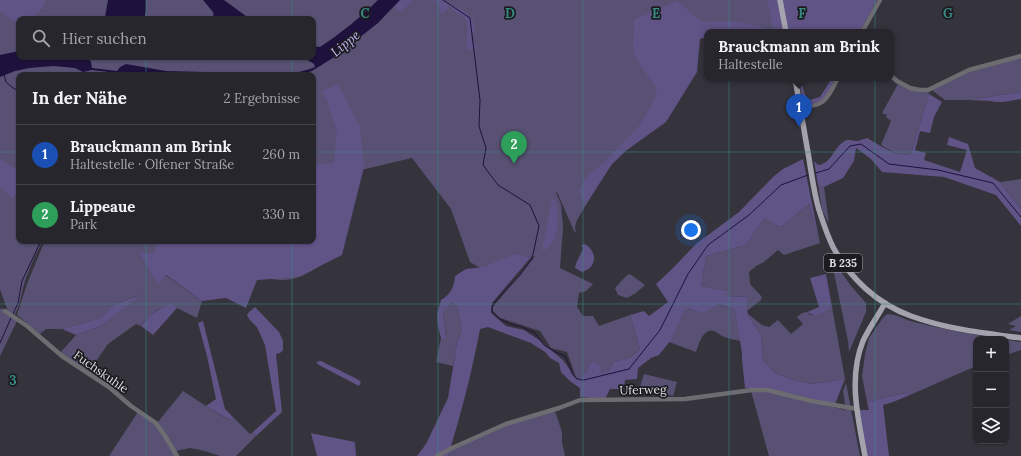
<!DOCTYPE html>
<html lang="de">
<head>
<meta charset="utf-8">
<style>
	body { margin:0; font-family:Lora,serif; background:#302e35; color:#f1f3f6 }
	.controls { position:absolute; right:12px; bottom:12px; display:grid; overflow:hidden; border-radius:8px; box-shadow:0 1px 3px #0004 }
	.controls button { width:36px; height:36px; display:grid; place-items:center; padding:0; border:0; border-bottom:1px solid #444349; background:#28262d; color:#f1f3f6; font:20px sans-serif }
	.you { position:absolute; left:691px; top:230px; width:14px; height:14px; margin:-10px; border:3px solid #fff; border-radius:50%; background:#1a73e8; box-shadow:0 0 0 6px #1a73e833 }
	.badge { display:grid; place-items:center; width:26px; height:26px; border-radius:50%; background:#baaaf6; color:#fff; font-size:13px; font-weight:700 }
	.pin { position:absolute; translate:-50% -33px; filter:drop-shadow(0 1px 2px #0008) }
	.pin::after { content:''; position:absolute; top:21px; width:14px; height:12px; background:inherit; clip-path:polygon(0 0,100% 0,50% 100%) }
	.popup { position:absolute; left:704px; top:29px; width:190px; height:52px; box-sizing:border-box; display:grid; place-content:center; border-radius:8px; background:#28262d; filter:drop-shadow(0 1px 3px #0005); font-size:13px; white-space:nowrap; color:#a5a5aa }
	.popup b { font-size:15px; color:#f1f3f6 }
	.popup::after { content:''; position:absolute; left:50%; top:100%; margin-left:-8px; border:8px solid transparent; border-top-color:#28262d }
	.list { margin:0; padding:0; list-style:none }
	h2 { display:flex; justify-content:space-between; align-items:center; height:52px; margin:0; padding:0 16px; font-size:17px }
	h2 small { font-size:13px; font-weight:400; color:#a5a5aa }
	.list li { display:grid; grid-template-columns:26px 1fr auto; gap:12px; align-items:center; box-sizing:border-box; height:60px; padding:0 16px; border-top:1px solid #444349 }
	.list b { display:block; font-size:15px; white-space:nowrap }
	.list p { margin:0; font-size:13px; white-space:nowrap; color:#a5a5aa }
	.list em { font-size:13px; font-style:normal; color:#a5a5aa }
	.icon { flex:none; width:22px; height:22px; fill:none; stroke:currentColor; stroke-width:2; stroke-linecap:round; stroke-linejoin:round }
	.map { position:relative; flex:none; width:1021px; height:456px; overflow:hidden }
	.search { position:absolute; background:#28262d; box-shadow:0 1px 3px #0004; left:16px; top:16px; width:300px; height:44px; display:flex; align-items:center; gap:10px; box-sizing:border-box; padding:0 14px; border-radius:8px; color:#a5a5aa; font-size:15px }
	.panel { position:absolute; background:#28262d; box-shadow:0 1px 3px #0004; left:16px; top:72px; width:300px; height:172px; border-radius:8px }
	.map>svg:first-child { display:block }
</style>
</head>
<body>
<div class="map">
<svg width="1021" height="456" viewBox="0 0 1021 456">
	<rect width="100%" height="100%" fill="#35333c"/>
	<g fill="#585173" fill-rule="evenodd">
		<path d="M0 0H767L774 31V32L720 31 700 33 625 149 606 171 577 220 575 227 576 233 574 231 557 192 556 193 561 204 563 227 560 268 593 284 586 291 579 293 577 307 583 316H593L599 326 630 315 640 349 630 358 613 362 609 371 602 374 600 365 595 361 590 363 586 373 577 380 567 352 551 348 540 331 500 318 493 311V307L535 256 531 257 520 255 480 268 470 262 451 209 412 158 361 170 339 253C323 263 304 280 283 280 275 280 266 278 258 276L313 241V75H19V241H43C36 253 30 267 25 281 21 294 21 304 14 316L8 312 0 289ZM19 19H313V57H19Z"/>
		<polygon points="1021,58 1021,92 968,100 945,100 932,90 970,72"/>
		<path d="M898 84C908 89 917 93 928 92L929 94 911 154C899 156 890 151 881 145L891 121 886 117 887 115 882 113Z"/>
		<polygon points="1021,179 1021,210 1000,182"/>
		<polygon points="818,185 824,187 829,224 822,210"/>
		<polygon points="809,204 820,243 784,255 778,250 764,262 756,266 749,272 750,284 762,297 761,300 747,311 747,297 727,296 727,291 701,286 706,256 746,245 764,219 781,227"/>
		<polygon points="47,241 158,241 154,253 139,253 158,283 165,275 202,301 197,318 177,308 174,304 158,309 144,321 141,326 136,324 108,344 89,371 60,353 76,335 101,326 139,295 113,305 101,318 62,329 46,329 40,334 17,315 27,284 43,245"/>
		<polygon points="831,258 851,286 866,303 866,312 849,352 848,341"/>
		<polygon points="630,274 645,285 636,293 627,298 618,295 615,288 626,276"/>
		<polygon points="452,302 457,307 462,330 457,343 453,366 436,362 441,338 446,337 443,311"/>
		<path d="M718 304 735 310 741 341C734 340 728 338 722 336 720 335 718 333 716 332 704 325 699 344 696 352L669 342 684 312 688 308 703 314Z"/>
		<polygon points="832,307 845,379 811,384 793,380 775,373 763,360 761,335 749,317 748,314 762,325 769,327 778,320 791,334 803,324 797,317 802,313 807,312 810,315 814,315"/>
		<polygon points="2,308 5,312 17,321 0,356 0,309"/>
		<path d="M887 314C897 314 905 320 914 322 942 329 971 334 1000 339H976V366L910 395 907 393 900 394 867 402 862 376 865 354 869 338 882 319Z"/>
		<polygon points="1021,316 1021,332 1009,330 1016,326 1008,324"/>
		<polygon points="1006,340 1021,342 1021,350 1006,355"/>
		<polygon points="644,374 677,382 673,396 640,387"/>
		<polygon points="846,383 860,456 769,456 751,391 767,392 846,410 843,391"/>
		<polygon points="183,391 206,406 229,420 233,417 250,434 253,432 256,436 236,456 220,456 205,451 190,448 176,451 157,423"/>
		<polygon points="555,411 562,432 562,442 565,456 448,456 449,450 516,422"/>
		<polygon points="138,412 155,424 176,456 109,456"/>
	</g>
	<g fill="#605487">
		<path d="M0 0H45C44 8 37 16 30 18 27 20 22 19 19 19V24L0 11Z"/>
		<polygon points="400,0 413,0 402,11 399,11 395,7"/>
		<path d="M425 0H441L461 9 472 18 475 29 470 40 478 48 469 50 466 47C468 42 467 39 467 34 470 17 461 16 449 7L443 14 439 11V5L436 1Z"/>
		<polygon points="767,0 877,0 860,32 707,32 707,37 700,39 697,72 666,122 627,150 612,164 585,206 579,190 584,181 595,169 604,163 612,154 639,126 655,99 657,89 639,63 633,52 634,20 677,1 702,22 735,21 773,30"/>
		<path d="M798 78H801C803 86 803 96 810 100L820 97 832 78H836C828 94 828 100 809 105L803 99Z"/>
		<polygon points="338,84 360,127 364,167 342,255 298,277 257,280 246,308 226,298 202,301 166,275 158,284 139,253 154,253 157,241 313,241 313,164 334,163 337,132 327,101 322,91"/>
		<path d="M1021 92V99C1012 100 1000 104 991 101L968 100Z"/>
		<path d="M929 94 942 102 934 117 930 133 920 131 915 150 926 153 924 160 960 172 967 150 947 145 949 137 968 144 975 168 1000 182 1021 210V226L996 195 944 177 882 172 871 159 856 148 854 161 843 178 824 187 818 185 814 161 818 165C831 164 833 149 843 142 848 138 852 141 858 141 861 140 864 139 867 138 880 145 894 157 911 154Z"/>
		<polygon points="0,159 19,171 19,186 13,199 1,187 0,188"/>
		<path d="M803 159 820 243 809 204 781 227 764 219 746 245 706 256 701 286 727 291V296L747 297V311L749 317 761 335 763 360 775 373 793 380 811 384 845 379 835 404 766 388H745L742 360V353L735 310 719 304 703 314 688 308 684 312 671 340 659 355 651 358 638 368 637 379 625 380 624 389H610L605 399 580 397V388L571 382 561 372 559 363 550 358 545 352 531 343 488 327 480 329C472 372 461 414 448 456H417L426 444 448 398 457 343 462 330 457 307 452 302 443 312 446 338H441L438 326 437 314 441 300C451 294 454 287 455 276L466 269 483 267 515 254 531 257 492 303 491 313 506 326 524 330 539 340 563 360 577 380 586 373 590 363 595 361 600 365 602 373 609 371 613 362 630 358 640 349 630 315 644 311 649 316 668 302 656 284 671 270 696 244 739 212 774 176 783 169Z"/>
		<path d="M552 199 556 201C558 216 561 245 542 251Z"/>
		<path d="M585 244C598 252 597 268 582 272L575 268C576 261 581 255 583 248L581 245Z"/>
		<path d="M826 274 832 307C823 312 816 319 807 312L819 307 810 278Z"/>
		<polygon points="140,295 101,326 76,335 62,329 101,318 113,305"/>
		<path d="M169 304H174L177 308 153 335 141 326C147 316 158 309 169 304Z"/>
		<polygon points="255,307 279,332 283,341 283,350 280,353 276,354 282,412 256,436 253,432 276,411 265,345 257,327 249,319 247,315 249,312"/>
		<polygon points="203,321 225,409 233,417 230,420 206,406 216,399 207,356 198,323"/>
		<polygon points="321,361 357,379 361,382 359,386 319,365 316,362"/>
		<polygon points="908,393 910,395 893,402 883,405 889,456 867,456 859,410 869,410 867,402 900,394"/>
		<polygon points="311,433 315,434 355,442 356,456 317,456"/>
	</g>
	<g fill="#1f113d">
		<polygon points="108,0 146,0 146,11 144,19 100,19 105,17"/>
		<polygon points="203,0 224,0 250,19 214,19 213,12"/>
		<path d="M378 0H400L378 23 336 56 312 71 297 75H288L310 69 315 67 314 64 306 59 300 57H313V46L320 47C341 33 361 17 378 0Z"/>
		<polygon points="19,51 19,57 88,57 91,62 92,68 117,71 120,67 126,64 166,71 204,72 211,75 157,75 117,73 92,70 83,72 75,68 53,66 29,68 15,71 0,77 0,55"/>
	</g>
	<g fill="none" stroke-linecap="round" stroke-linejoin="round">
		<g stroke="#1f113d" stroke-width="1">
			<path d="M443 0 470 18 480 100 479 126 486 148 483 165 498 185 530 205 539 226 532 259 520 275 495 302 492 307V311L500 319 510 324 522 327 535 333 544 345 555 352 565 356C566 359 568 362 569 365 572 373 573 380 584 380L629 369 660 330 688 274 708 245 749 215 781 185 808 175"/>
			<polyline points="4,75 6,82 13,88 19,91"/>
			<polyline points="816,173 829,169 850,146 861,144 889,164 938,170 993,183 1021,217"/>
			<polyline points="13,314 18,303 22,281 41,241"/>
			<polyline points="0,343 11,318"/>
		</g>
		<g stroke="#6d6c71" stroke-width="4.5">
			<polyline points="862,32 880,0"/>
			<polyline points="891,76 897,81 910,88 920,90 928,90 969,70 1021,56"/>
			<path d="M801 108C808 107 816 106 822 102 829 98 834 85 838 78"/>
			<polyline points="5,311 27,326 62,356 109,387 131,406 156,423 165,436 177,456"/>
			<polyline points="437,456 452,448 506,424 559,408 580,400 685,399 752,390 767,390 812,401 857,409"/>
		</g>
		<g stroke="#a4a2ac" stroke-width="5.5">
			<polyline points="780,0 786,32"/>
			<path d="M795 78C799 101 803 124 807 147 811 168 813 190 819 210 823 222 827 235 833 247 850 278 877 304 911 316 946 329 984 333 1021 338"/>
			<path d="M865 456C858 418 848 378 863 341 869 328 878 316 885 303"/>
		</g>
	</g>
	<path fill="none" stroke="#388b85" stroke-width="1" stroke-opacity="0.55" d="M146 0V19M292 0V19M438 0V456M583 0V456M729 0V456M875 0V456M146 57V75M292 57V75M0 152H19M313 152H1021M146 241V456M292 241V456M0 304H1021"/>
	<g text-anchor="middle" stroke-width="3.5" stroke-linejoin="round" paint-order="stroke">
		<rect fill="#1c1b20" stroke="#a4a3a8" stroke-width="1" x="824" y="254" width="38" height="18" rx="3"/>
		<g font-size="11" font-weight="bold" fill="#dedde3">
			<text x="843" y="267">B 235</text>
		</g>
		<g font-size="12" fill="#dedde3" stroke="#1c1b20">
			<text transform="translate(101 372) rotate(35)" y="4">Fuchskuhle</text>
			<text transform="translate(643 390) rotate(-1)" y="4">Uferweg</text>
		</g>
		<g font-size="13" font-style="italic" fill="#c0b4f3" stroke="#1c1b20">
			<text transform="translate(345 43) rotate(-39)" y="5">Lippe</text>
		</g>
	</g>
	<g font-size="13" text-anchor="middle" font-weight="bold" fill="#388b85" stroke="#1c1b20" stroke-width="3.5" stroke-linejoin="round" paint-order="stroke">
		<text x="365" y="18">C</text>
		<text x="510" y="18">D</text>
		<text x="656" y="18">E</text>
		<text x="802" y="18">F</text>
		<text x="948" y="18">G</text>
		<text x="13" y="385">3</text>
	</g>
</svg>
<div class="controls">
<button>+</button>
<button>−</button>
<button><svg class="icon" aria-label="layers" viewBox="0 0 24 24"><path d="M12 4l9 5-9 5-9-5zM3 14l9 5 9-5"/></svg></button>
</div>
<div class="you"></div>
<div class="pin badge" style="left:799px;top:127px;background:#1a4fb4">1</div>
<div class="popup"><b>Brauckmann am Brink</b>Haltestelle</div>
<div class="pin badge" style="left:514px;top:164px;background:#2e9e5b">2</div>
<div class="search"><svg class="icon" aria-label="search" viewBox="0 0 24 24"><circle cx="10" cy="10" r="6"/><path d="M15 15l6 6"/></svg>Hier suchen</div>
<section class="panel">
<h2>In der Nähe<small>2 Ergebnisse</small></h2>
<ul class="list">
<li><span class="badge" style="background:#1a4fb4">1</span><div><b>Brauckmann am Brink</b><p>Haltestelle · Olfener Straße</p></div><em>260 m</em></li>
<li><span class="badge" style="background:#2e9e5b">2</span><div><b>Lippeaue</b><p>Park</p></div><em>330 m</em></li>
</ul>
</section>
</div>
</body>
</html>
